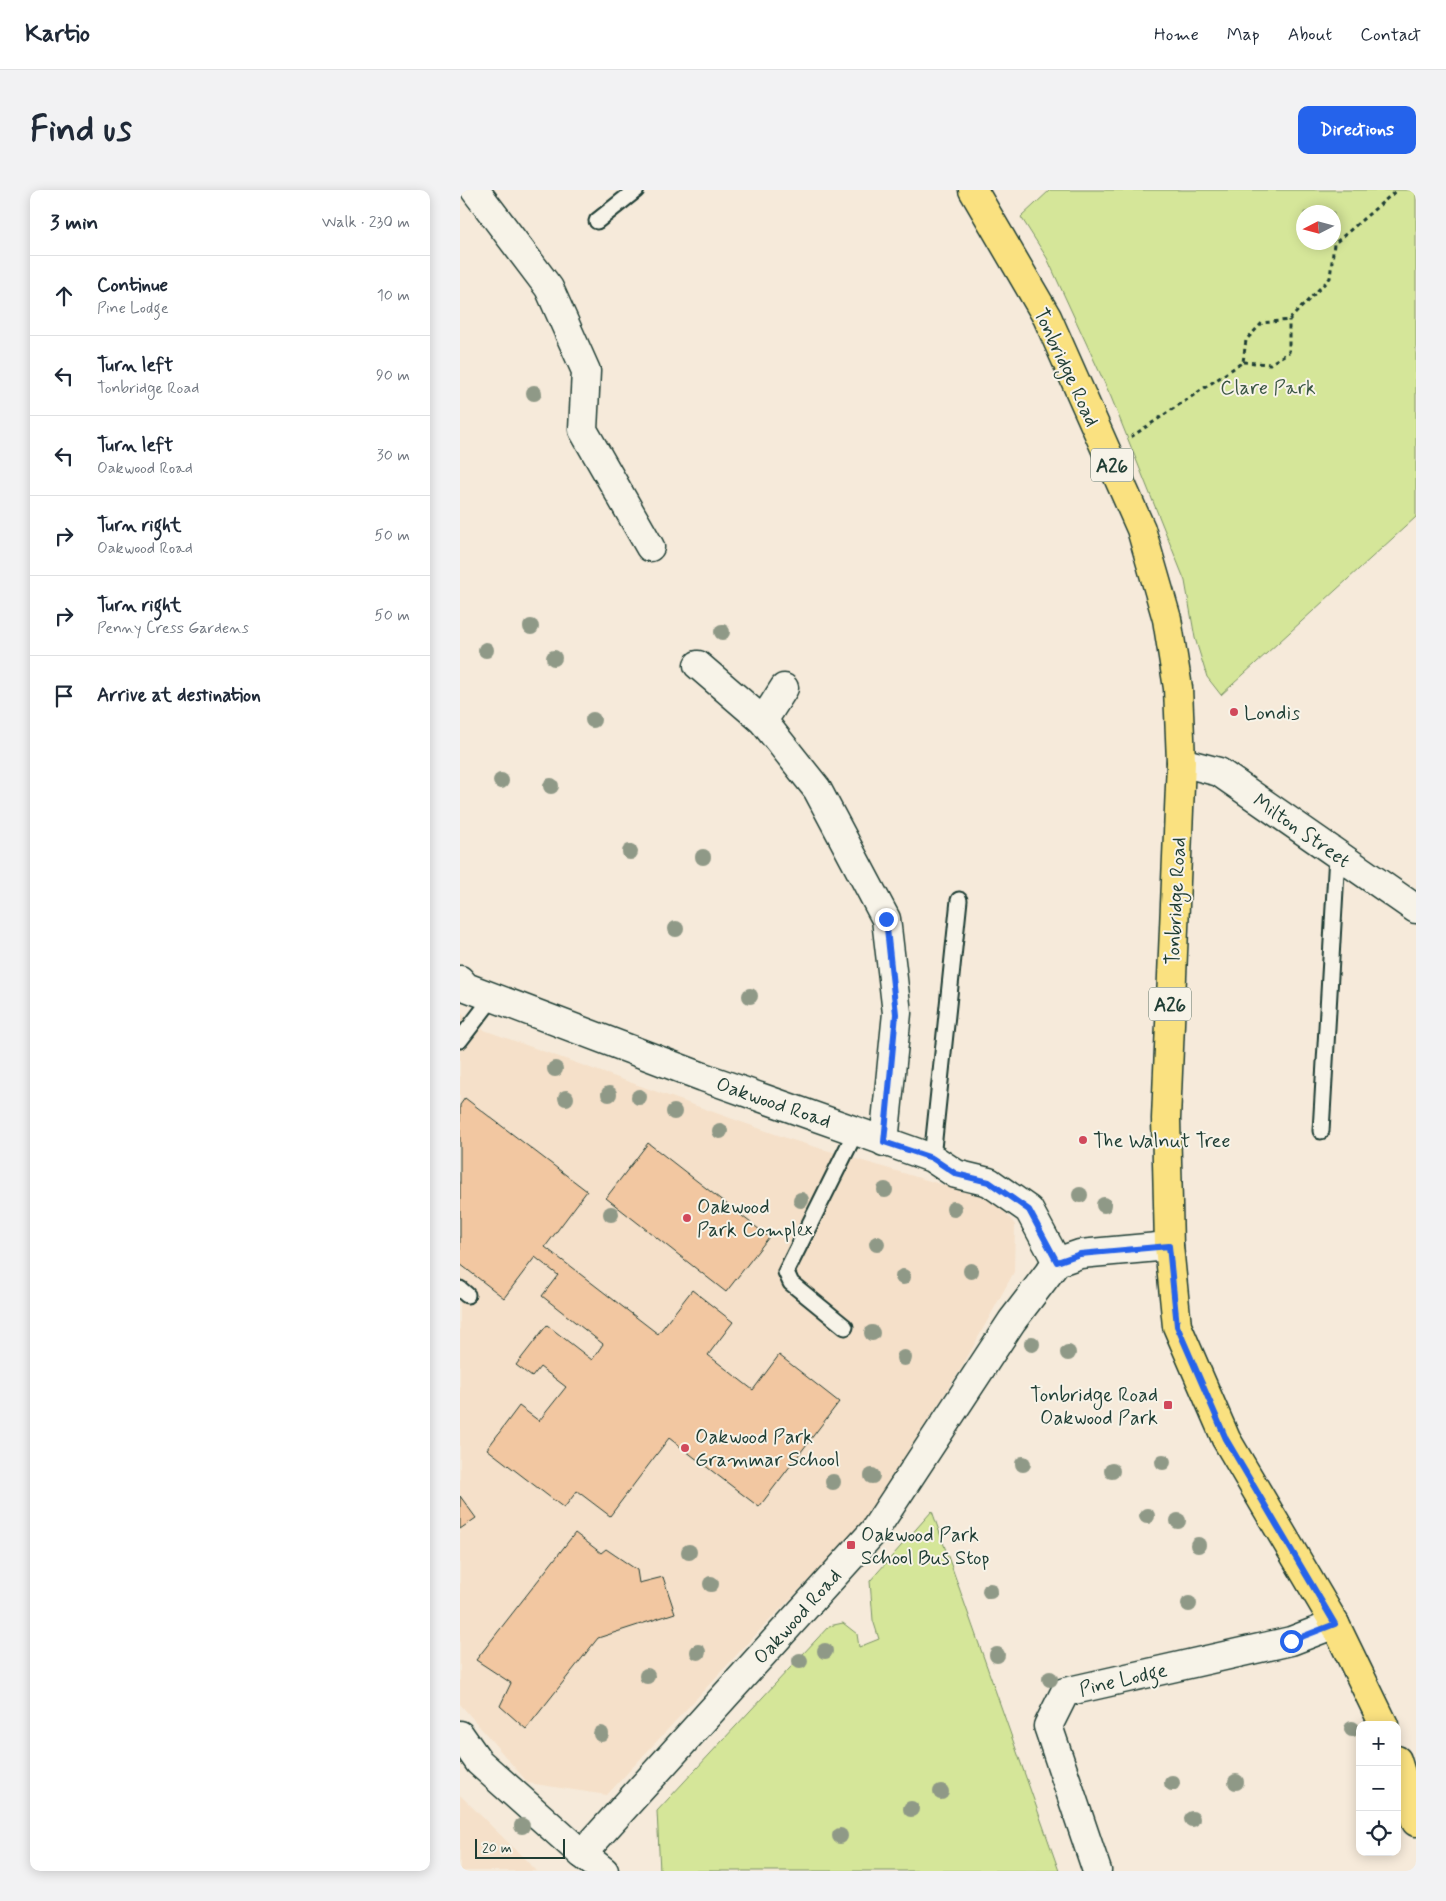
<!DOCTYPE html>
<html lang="en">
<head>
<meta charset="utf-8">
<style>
	body { margin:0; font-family:Mynerve,sans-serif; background:#f2f2f3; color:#1f2937 }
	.controls { position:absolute; right:15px; bottom:15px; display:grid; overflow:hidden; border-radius:10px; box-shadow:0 2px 12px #0003 }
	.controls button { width:45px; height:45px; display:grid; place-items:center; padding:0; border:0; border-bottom:1px solid #e0e1e3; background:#fff; color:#1f2937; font:25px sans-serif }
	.compass { position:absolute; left:836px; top:15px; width:45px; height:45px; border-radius:50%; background:#fff; box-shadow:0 2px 12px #0003; rotate:264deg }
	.scale { position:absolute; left:15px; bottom:12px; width:90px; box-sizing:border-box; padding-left:5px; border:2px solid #1f3d34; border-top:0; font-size:14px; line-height:18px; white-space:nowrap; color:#1f3d34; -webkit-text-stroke:4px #f7f3e8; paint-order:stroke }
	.stop { position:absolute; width:15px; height:15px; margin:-11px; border:4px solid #2563eb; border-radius:50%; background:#fff }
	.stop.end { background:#2563eb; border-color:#fff; box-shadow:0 1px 5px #0008 }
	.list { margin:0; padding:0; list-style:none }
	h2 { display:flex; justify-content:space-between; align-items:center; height:65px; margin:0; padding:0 20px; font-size:21px }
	h2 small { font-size:16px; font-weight:400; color:#747a83 }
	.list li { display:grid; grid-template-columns:32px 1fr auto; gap:15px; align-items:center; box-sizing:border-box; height:80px; padding:0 20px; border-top:1px solid #e0e1e3 }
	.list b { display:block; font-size:19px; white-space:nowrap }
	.list p { margin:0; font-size:16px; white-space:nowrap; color:#747a83 }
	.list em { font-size:16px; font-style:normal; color:#747a83 }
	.icon { flex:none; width:28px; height:28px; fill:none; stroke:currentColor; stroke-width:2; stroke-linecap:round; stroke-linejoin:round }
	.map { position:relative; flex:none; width:956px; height:1681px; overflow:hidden; border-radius:10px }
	header { display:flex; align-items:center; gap:30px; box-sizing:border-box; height:70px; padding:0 25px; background:#fff; border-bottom:1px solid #e0e1e3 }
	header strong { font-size:24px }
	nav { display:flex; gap:28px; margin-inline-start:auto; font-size:18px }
	.intro { display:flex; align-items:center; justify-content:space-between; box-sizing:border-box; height:120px; padding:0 30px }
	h1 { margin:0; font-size:35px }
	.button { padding:12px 22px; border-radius:10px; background:#2563eb; color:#fff; font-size:18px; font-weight:700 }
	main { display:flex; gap:30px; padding:0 30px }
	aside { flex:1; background:#fff; border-radius:10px; box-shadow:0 2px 12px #0003 }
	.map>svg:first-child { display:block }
</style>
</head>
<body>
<header>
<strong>Kartio</strong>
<nav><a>Home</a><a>Map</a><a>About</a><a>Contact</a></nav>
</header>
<div class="intro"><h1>Find us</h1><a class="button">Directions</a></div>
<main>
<aside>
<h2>3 min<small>Walk · 230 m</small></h2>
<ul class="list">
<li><svg class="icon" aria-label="ahead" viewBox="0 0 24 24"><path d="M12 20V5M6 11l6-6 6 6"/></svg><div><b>Continue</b><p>Pine Lodge</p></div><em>10 m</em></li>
<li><svg class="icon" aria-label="left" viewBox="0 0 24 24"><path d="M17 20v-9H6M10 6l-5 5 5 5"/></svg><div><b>Turn left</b><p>Tonbridge Road</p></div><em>90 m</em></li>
<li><svg class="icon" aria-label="left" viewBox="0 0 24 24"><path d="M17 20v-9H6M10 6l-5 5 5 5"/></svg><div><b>Turn left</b><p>Oakwood Road</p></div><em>30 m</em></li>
<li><svg class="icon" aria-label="right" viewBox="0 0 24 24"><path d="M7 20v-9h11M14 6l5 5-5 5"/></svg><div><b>Turn right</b><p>Oakwood Road</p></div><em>50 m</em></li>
<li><svg class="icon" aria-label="right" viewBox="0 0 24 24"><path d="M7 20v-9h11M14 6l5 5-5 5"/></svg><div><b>Turn right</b><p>Penny Cress Gardens</p></div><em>50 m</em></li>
<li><svg class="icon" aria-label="arrive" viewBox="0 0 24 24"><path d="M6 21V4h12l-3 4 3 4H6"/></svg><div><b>Arrive at destination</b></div></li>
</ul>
</aside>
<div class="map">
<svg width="956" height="1681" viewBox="0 0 956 1681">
	<rect width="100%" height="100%" fill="#f6eada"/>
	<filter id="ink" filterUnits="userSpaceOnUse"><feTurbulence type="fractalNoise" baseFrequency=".02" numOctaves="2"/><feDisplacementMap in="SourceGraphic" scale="10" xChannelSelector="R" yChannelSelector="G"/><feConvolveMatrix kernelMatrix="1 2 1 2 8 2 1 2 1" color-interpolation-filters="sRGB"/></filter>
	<g filter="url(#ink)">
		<g fill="#f5e0c9">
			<polygon points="0,823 24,840 329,949 537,1011 555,1035 554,1082 502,1177 398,1339 283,1458 147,1605 68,1593 0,1514"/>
			<polygon points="0,1605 77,1681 0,1681"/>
		</g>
		<g fill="#d5e699" stroke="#7a9266" fill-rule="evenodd">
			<path d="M590 0H956V327L761 505 747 487 735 448 725 391 651 207 587 68 561 27ZM844 22H874V52H844Z"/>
			<polygon points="472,1321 599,1681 200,1681 197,1621 369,1436 383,1433 397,1444 399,1457 419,1449 413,1430 410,1391"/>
		</g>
		<g fill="#f2c7a1" stroke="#1f3d34">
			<polygon points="5,908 127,1001 85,1057 198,1144 232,1100 273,1132 248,1165 293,1200 319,1165 379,1212 299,1317 209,1248 150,1326 117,1301 104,1318 27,1259 59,1216 79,1231 106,1197 80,1177 72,1187 56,1175 87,1135 132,1170 143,1154 82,1106 98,1085 75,1067 44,1108 0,1074 0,915"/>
			<polygon points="188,953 309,1047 266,1102 146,1008"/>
			<polygon points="0,1306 16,1328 0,1339"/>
			<polygon points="115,1343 141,1363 146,1359 177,1380 179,1393 203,1387 215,1423 138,1448 66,1539 40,1516 51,1493 16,1470"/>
		</g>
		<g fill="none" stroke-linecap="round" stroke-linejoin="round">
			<defs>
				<g id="service">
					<polyline points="137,31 176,0"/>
					<polyline points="0,850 33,807"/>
					<polyline points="861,941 877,665"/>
					<polyline points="472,968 499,710"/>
					<polyline points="0,1099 7,1105"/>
					<polyline points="385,1137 331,1093 326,1082 396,941"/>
				</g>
				<g id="minor">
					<polyline points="15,0 89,98 126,181 123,240 190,357"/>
					<polyline points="238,475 303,531 357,599 426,729 437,823 424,952"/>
					<polyline points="303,531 324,498"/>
					<polyline points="721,572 759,582 956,719"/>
					<polyline points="0,790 6,797 243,887 472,968 496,984 529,992 569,1020 597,1072"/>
					<polyline points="0,1545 19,1572 122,1664 144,1681"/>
					<polyline points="122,1664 414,1341 552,1131 597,1072 620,1064 709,1056"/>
					<polyline points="637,1681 588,1536 605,1502 831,1451 875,1434"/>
				</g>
				<g id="primary">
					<polyline points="513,0 587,127 681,339 707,429 718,498 721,572 706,929 709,1056 717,1136 766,1249 875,1434 924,1535"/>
					<polyline points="937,1570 956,1632"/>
				</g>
			</defs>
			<use href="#service" stroke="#1f3d34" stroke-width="19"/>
			<use href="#minor" stroke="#1f3d34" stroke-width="31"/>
			<use href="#primary" stroke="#1f3d34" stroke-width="31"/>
			<g stroke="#1f3d34" stroke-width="3" stroke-dasharray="4 4" stroke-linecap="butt">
				<polyline points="783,172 810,174 829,162 829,130"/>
				<polyline points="671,247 783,172 786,150 802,133 829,130 870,88 874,54 937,0"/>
			</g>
			<use href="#service" stroke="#f7f3e8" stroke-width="15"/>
			<use href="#minor" stroke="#f7f3e8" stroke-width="28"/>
			<use href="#primary" stroke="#fae180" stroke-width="28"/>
		</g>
		<g fill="#8f9987">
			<circle cx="74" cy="203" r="8"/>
			<circle cx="71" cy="437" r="8"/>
			<circle cx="262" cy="442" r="8"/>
			<circle cx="26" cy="460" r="8"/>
			<circle cx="94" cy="468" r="8"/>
			<circle cx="133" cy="530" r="8"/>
			<circle cx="41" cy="591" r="8"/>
			<circle cx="91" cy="596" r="8"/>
			<circle cx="170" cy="662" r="8"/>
			<circle cx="243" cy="667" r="8"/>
			<circle cx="216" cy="739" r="8"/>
			<circle cx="290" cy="806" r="8"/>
			<circle cx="95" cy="879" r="8"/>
			<circle cx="149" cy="904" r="8"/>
			<circle cx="179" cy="907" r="8"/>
			<circle cx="106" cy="908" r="8"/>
			<circle cx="214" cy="922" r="8"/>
			<circle cx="260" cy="941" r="8"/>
			<circle cx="425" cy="1000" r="8"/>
			<circle cx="620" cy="1005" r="8"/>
			<circle cx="341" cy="1010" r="8"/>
			<circle cx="644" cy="1015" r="8"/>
			<circle cx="494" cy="1019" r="8"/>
			<circle cx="151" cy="1024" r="8"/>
			<circle cx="417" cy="1054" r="8"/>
			<circle cx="511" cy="1081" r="8"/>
			<circle cx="443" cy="1087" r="8"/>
			<circle cx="412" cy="1143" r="8"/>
			<circle cx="572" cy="1154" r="8"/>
			<circle cx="608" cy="1163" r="8"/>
			<circle cx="444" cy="1168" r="8"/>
			<circle cx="703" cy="1272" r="8"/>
			<circle cx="563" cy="1274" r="8"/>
			<circle cx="652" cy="1281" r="8"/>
			<circle cx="412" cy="1286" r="8"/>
			<circle cx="373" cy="1292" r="8"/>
			<circle cx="687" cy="1326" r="8"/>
			<circle cx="718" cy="1331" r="8"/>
			<circle cx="738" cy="1355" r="8"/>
			<circle cx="229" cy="1362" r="8"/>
			<circle cx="251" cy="1394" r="8"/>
			<circle cx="530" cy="1401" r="8"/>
			<circle cx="729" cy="1414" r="8"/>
			<circle cx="365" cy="1461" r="8"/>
			<circle cx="238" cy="1462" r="8"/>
			<circle cx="537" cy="1465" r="8"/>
			<circle cx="340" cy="1471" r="8"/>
			<circle cx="187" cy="1486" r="8"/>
			<circle cx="590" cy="1489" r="8"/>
			<circle cx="892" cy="1539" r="8"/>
			<circle cx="141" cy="1544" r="8"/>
			<circle cx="776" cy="1592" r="8"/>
			<circle cx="712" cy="1593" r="8"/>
			<circle cx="481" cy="1602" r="8"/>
			<circle cx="451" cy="1619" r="8"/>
			<circle cx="732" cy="1629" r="8"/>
			<circle cx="62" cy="1636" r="8"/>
			<circle cx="380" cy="1646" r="8"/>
		</g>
	</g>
	<g fill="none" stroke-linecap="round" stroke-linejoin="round" filter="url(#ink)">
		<polyline stroke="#2563eb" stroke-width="6" points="426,729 436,824 424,952 472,968 496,984 529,992 569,1020 597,1072 620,1064 709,1056 717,1136 766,1249 875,1434 831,1451"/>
	</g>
	<g fill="#d1495b" stroke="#f7f3e8" stroke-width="2">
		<circle cx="774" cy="522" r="5"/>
		<circle cx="623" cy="950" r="5"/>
		<circle cx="227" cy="1028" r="5"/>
		<rect x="703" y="1210" width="10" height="10" rx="2.5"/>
		<circle cx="225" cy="1258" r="5"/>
		<rect x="386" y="1350" width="10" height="10" rx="2.5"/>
	</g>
	<g text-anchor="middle" stroke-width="4" stroke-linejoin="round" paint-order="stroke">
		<g fill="#f7f3e8" stroke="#60746a" stroke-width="1">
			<rect x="631" y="258.5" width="42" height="33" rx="4"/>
			<rect x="689" y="797.5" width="42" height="33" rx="4"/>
		</g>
		<g font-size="19" font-weight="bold" fill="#1f3d34">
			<text x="652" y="282">A26</text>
			<text x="710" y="821">A26</text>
		</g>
		<g font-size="20" fill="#1f3d34" stroke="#f7f3e8">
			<text transform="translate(607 177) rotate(65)" y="7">Tonbridge Road</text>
			<text transform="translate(842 640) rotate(35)" y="7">Milton Street</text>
			<text transform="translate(715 711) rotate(-87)" y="7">Tonbridge Road</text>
			<text transform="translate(314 912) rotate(19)" y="7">Oakwood Road</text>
			<text transform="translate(337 1426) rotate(-48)" y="7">Oakwood Road</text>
			<text transform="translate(663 1489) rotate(-13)" y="7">Pine Lodge</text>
		</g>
		<g font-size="20" fill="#3a5643" stroke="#f7f3e8">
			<text x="808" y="204">Clare Park</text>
		</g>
		<g font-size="20" fill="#1f3d34" stroke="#f7f3e8" text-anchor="start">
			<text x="784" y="529">Londis</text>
			<text x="633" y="957">The Walnut Tree</text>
			<text x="237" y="1023">Oakwood<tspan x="237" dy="23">Park Complex</tspan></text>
			<text x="698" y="1211" text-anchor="end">Tonbridge Road<tspan x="698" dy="23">Oakwood Park</tspan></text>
			<text x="235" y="1253">Oakwood Park<tspan x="235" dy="23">Grammar School</tspan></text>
			<text x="401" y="1351">Oakwood Park<tspan x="401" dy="23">School Bus Stop</tspan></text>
		</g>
	</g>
</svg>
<div class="controls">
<button>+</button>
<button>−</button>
<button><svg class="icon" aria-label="locate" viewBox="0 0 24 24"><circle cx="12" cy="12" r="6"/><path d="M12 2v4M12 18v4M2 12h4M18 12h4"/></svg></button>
</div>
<svg class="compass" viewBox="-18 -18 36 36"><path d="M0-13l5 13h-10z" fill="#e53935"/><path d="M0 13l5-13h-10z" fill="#747a83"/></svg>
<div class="scale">20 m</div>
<div class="stop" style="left:831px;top:1451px"></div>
<div class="stop end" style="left:426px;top:729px"></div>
</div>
</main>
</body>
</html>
